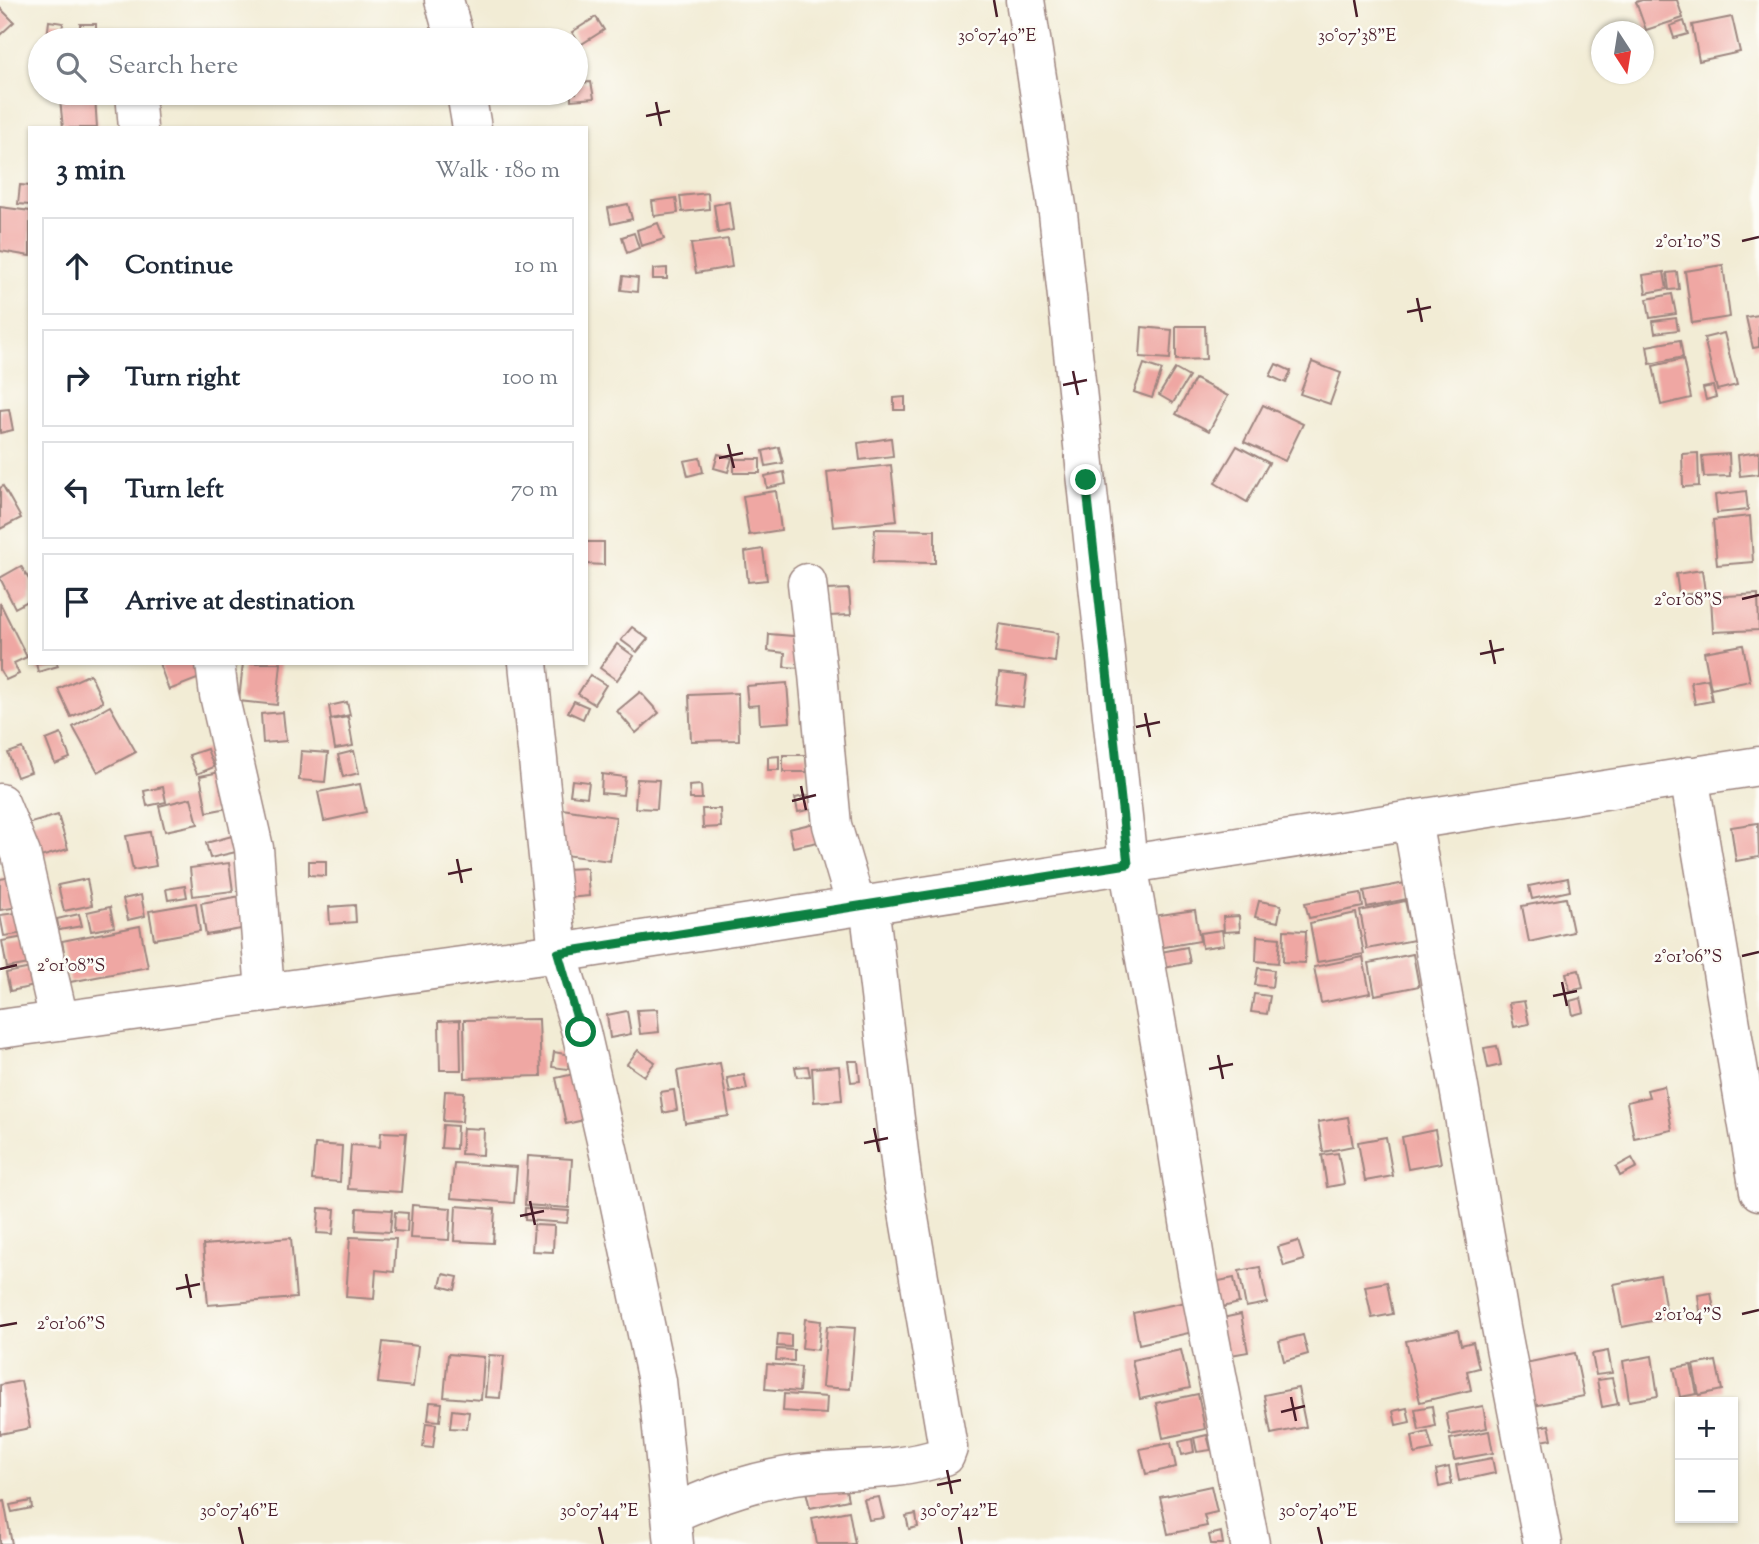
<!DOCTYPE html>
<html lang="en">
<head>
<meta charset="utf-8">
<style>
	body { margin:0; font-family:"Sorts Mill Goudy",serif; background:#f2f2f3; color:#1f2937 }
	.controls { position:absolute; right:21px; bottom:21px; display:grid; overflow:hidden; border-radius:0px; box-shadow:0 2px 5px #0004 }
	.controls button { width:63px; height:63px; display:grid; place-items:center; padding:0; border:0; border-bottom:2px solid #e0e1e3; background:#fff; color:#1f2937; font:35px sans-serif }
	.compass { position:absolute; left:1591px; top:21px; width:63px; height:63px; border-radius:50%; background:#fff; box-shadow:0 2px 5px #0004; rotate:168deg }
	.stop { position:absolute; width:21px; height:21px; margin:-16px; border:5px solid #0b8043; border-radius:50%; background:#fff }
	.stop.end { background:#0b8043; border-color:#fff; box-shadow:0 2px 7px #0008 }
	.list { margin:0; padding:0; list-style:none }
	h2 { display:flex; justify-content:space-between; align-items:center; height:91px; margin:0; padding:0 28px; font-size:30px }
	h2 small { font-size:23px; font-weight:400; color:#747a83 }
	.list li { display:grid; grid-template-columns:46px 1fr auto; gap:21px; align-items:center; box-sizing:border-box; height:98px; margin:0 14px 14px; padding:0 14px; border:2px solid #e0e1e3; border-radius:0px }
	.list b { display:block; font-size:26px; white-space:nowrap }
	.list em { font-size:23px; font-style:normal; color:#747a83 }
	.icon { flex:none; width:38px; height:38px; fill:none; stroke:currentColor; stroke-width:2; stroke-linecap:round; stroke-linejoin:round }
	.map { position:relative; flex:none; width:1759px; height:1544px; overflow:hidden }
	.search { position:absolute; background:#fff; box-shadow:0 2px 5px #0004; left:28px; top:28px; width:560px; height:77px; display:flex; align-items:center; gap:18px; box-sizing:border-box; padding:0 24px; border-radius:38px; color:#747a83; font-size:26px }
	.panel { position:absolute; background:#fff; box-shadow:0 2px 5px #0004; left:28px; top:126px; width:560px; height:539px; border-radius:0px }
	.map>svg:first-child { display:block }
</style>
</head>
<body>
<div class="map">
<svg width="1759" height="1544" viewBox="0 0 1759 1544">
	<rect width="100%" height="100%" fill="#fdfcf7"/>
	<filter id="ink" filterUnits="userSpaceOnUse"><feTurbulence type="fractalNoise" baseFrequency=".0143" numOctaves="2"/><feDisplacementMap in="SourceGraphic" scale="14" xChannelSelector="R" yChannelSelector="G"/><feConvolveMatrix kernelMatrix="1 2 1 2 8 2 1 2 1" color-interpolation-filters="sRGB"/></filter>
	<filter id="wash" filterUnits="userSpaceOnUse"><feTurbulence type="fractalNoise" baseFrequency=".00686" numOctaves="4" result="noise"/><feDisplacementMap in="SourceGraphic" scale="28" xChannelSelector="R" yChannelSelector="G"/><feGaussianBlur stdDeviation="1.57" result="paint"/><feColorMatrix in="noise" values="0 0 0 0 0 0 0 0 0 0 0 0 0 0 0 0 0 1.4 0 .05"/><feComposite in="paint" operator="in"/></filter>
	<g filter="url(#wash)">
		<rect width="100%" height="100%" fill="#f2ecd5"/>
		<g id="blocks">
			<g fill="#efa7a3">
				<polygon points="1642,0 1677,0 1683,18 1646,30 1636,2"/>
				<polygon points="0,8 14,22 0,35"/>
				<polygon points="596,17 604,30 580,45 572,32"/>
				<polygon points="1732,17 1740,52 1699,61 1692,25"/>
				<polygon points="49,21 63,23 61,39 47,38"/>
				<polygon points="1684,21 1688,34 1674,38 1670,26"/>
				<rect x="80" y="24" width="16" height="16"/>
				<polygon points="591,82 594,98 571,100 571,93 576,93 576,83"/>
				<polygon points="95,96 97,128 63,128 60,99"/>
				<polygon points="20,185 30,186 30,205 18,204"/>
				<polygon points="708,193 709,209 682,212 680,196"/>
				<polygon points="676,198 678,213 654,216 652,201"/>
				<polygon points="729,202 733,230 718,233 714,205"/>
				<polygon points="628,204 632,219 611,224 608,208"/>
				<polygon points="0,207 30,211 30,256 0,251"/>
				<polygon points="658,223 664,239 641,246 637,230"/>
				<polygon points="634,233 639,248 627,253 622,237"/>
				<polygon points="728,239 732,267 696,273 691,244"/>
				<polygon points="1723,265 1730,317 1692,323 1685,271"/>
				<polygon points="667,268 667,279 653,279 653,269"/>
				<polygon points="1664,272 1667,289 1646,293 1643,275"/>
				<polygon points="1677,272 1679,289 1669,290 1667,273"/>
				<polygon points="623,276 638,278 637,292 621,290"/>
				<polygon points="1672,294 1676,314 1650,318 1647,299"/>
				<polygon points="1759,315 1759,347 1753,348 1746,317"/>
				<polygon points="1676,318 1678,330 1655,333 1653,321"/>
				<polygon points="1176,326 1205,326 1206,359 1176,360"/>
				<polygon points="1142,327 1172,330 1170,359 1140,357"/>
				<polygon points="1724,333 1737,385 1717,390 1704,338"/>
				<polygon points="1680,340 1683,357 1650,364 1647,346"/>
				<polygon points="1683,359 1691,398 1661,405 1653,366"/>
				<polygon points="1312,362 1341,373 1330,404 1300,394"/>
				<polygon points="1144,364 1162,370 1152,398 1134,392"/>
				<polygon points="1276,364 1291,371 1286,383 1270,376"/>
				<polygon points="1175,369 1189,377 1173,403 1159,395"/>
				<polygon points="1195,379 1228,396 1209,431 1176,414"/>
				<polygon points="1713,386 1716,397 1706,400 1703,388"/>
				<polygon points="905,397 905,410 894,410 894,398"/>
				<polygon points="1263,405 1303,424 1285,461 1244,442"/>
				<polygon points="9,409 13,430 0,433 0,410"/>
				<polygon points="891,438 893,456 860,460 858,443"/>
				<polygon points="1237,446 1269,463 1247,502 1215,483"/>
				<polygon points="779,447 783,463 766,466 763,451"/>
				<polygon points="1759,452 1759,474 1740,476 1738,455"/>
				<polygon points="1698,453 1699,486 1683,487 1682,454"/>
				<polygon points="718,454 732,458 728,472 714,468"/>
				<polygon points="1729,454 1730,476 1704,477 1702,456"/>
				<polygon points="700,458 703,472 688,476 684,461"/>
				<rect x="734" y="459" width="26" height="14"/>
				<polygon points="891,465 897,521 833,527 827,472"/>
				<polygon points="784,472 786,484 767,488 765,476"/>
				<polygon points="3,486 21,518 0,529 0,488"/>
				<polygon points="776,491 781,530 749,535 743,496"/>
				<polygon points="1746,491 1748,510 1717,513 1715,495"/>
				<polygon points="1750,516 1753,562 1717,565 1713,520"/>
				<polygon points="875,529 935,530 935,563 873,562"/>
				<polygon points="586,542 604,542 604,565 586,564"/>
				<polygon points="763,549 767,580 748,582 745,552"/>
				<polygon points="21,566 30,581 30,600 15,608 0,578"/>
				<polygon points="1702,570 1705,592 1679,595 1676,574"/>
				<polygon points="849,589 851,615 828,616 826,590"/>
				<polygon points="1758,594 1759,630 1713,632 1711,597"/>
				<polygon points="0,603 27,657 14,663 19,674 6,680 0,670"/>
				<polygon points="999,624 1058,633 1055,662 995,653"/>
				<polygon points="632,627 648,639 637,652 621,640"/>
				<polygon points="769,634 805,637 803,668 784,667 785,653 768,651"/>
				<polygon points="617,644 634,656 617,680 600,668"/>
				<polygon points="1743,645 1750,681 1711,689 1704,652"/>
				<polygon points="36,663 57,663 58,666 38,672"/>
				<polygon points="159,663 206,663 210,674 169,690"/>
				<polygon points="243,663 281,663 277,705 239,701"/>
				<polygon points="999,673 1027,676 1023,707 995,704"/>
				<polygon points="90,674 103,702 71,717 58,689"/>
				<polygon points="590,675 606,685 594,704 578,694"/>
				<polygon points="1708,679 1712,701 1695,704 1691,682"/>
				<polygon points="787,683 790,722 760,724 759,705 748,706 746,686"/>
				<polygon points="640,692 659,713 636,733 617,711"/>
				<polygon points="738,693 739,740 691,741 689,695"/>
				<polygon points="574,701 588,707 583,719 568,712"/>
				<polygon points="347,702 350,715 331,719 329,706"/>
				<polygon points="110,706 136,752 98,772 73,727"/>
				<polygon points="283,712 286,741 263,743 261,714"/>
				<polygon points="348,717 353,746 335,749 330,720"/>
				<polygon points="61,734 70,758 55,764 46,740"/>
				<polygon points="22,748 31,772 17,777 8,753"/>
				<polygon points="207,749 214,767 197,774 189,755"/>
				<polygon points="301,751 328,753 325,782 299,780"/>
				<polygon points="354,751 359,773 343,777 338,755"/>
				<polygon points="783,755 806,755 807,772 783,772"/>
				<polygon points="779,756 779,770 768,770 768,757"/>
				<polygon points="220,772 228,808 207,812 200,776"/>
				<polygon points="602,774 625,777 623,795 601,793"/>
				<polygon points="637,779 659,780 657,809 635,808"/>
				<polygon points="572,780 589,782 587,797 570,795"/>
				<polygon points="360,784 366,812 324,821 318,792"/>
				<polygon points="701,785 702,799 690,799 689,786"/>
				<polygon points="163,787 166,802 147,806 144,791"/>
				<polygon points="820,793 823,807 798,812 795,798"/>
				<polygon points="191,798 198,824 165,831 159,806"/>
				<polygon points="562,809 616,817 610,861 556,854"/>
				<polygon points="702,809 720,809 721,827 703,828"/>
				<polygon points="58,815 68,849 37,858 28,824"/>
				<polygon points="819,822 823,841 793,847 789,829"/>
				<polygon points="1758,823 1759,857 1736,861 1731,827"/>
				<polygon points="150,832 156,866 133,870 126,836"/>
				<polygon points="232,836 236,852 210,858 206,843"/>
				<polygon points="309,861 326,861 326,876 309,875"/>
				<polygon points="229,863 233,891 193,896 190,868"/>
				<polygon points="587,868 589,896 567,898 565,869"/>
				<polygon points="12,877 18,907 0,910 0,879"/>
				<polygon points="1568,878 1570,891 1532,899 1529,886"/>
				<polygon points="87,879 92,905 64,911 58,885"/>
				<polygon points="1405,883 1407,899 1367,907 1364,891"/>
				<polygon points="185,886 187,897 168,900 166,889"/>
				<polygon points="1361,893 1363,907 1309,918 1305,903"/>
				<polygon points="141,895 145,916 128,920 123,899"/>
				<polygon points="241,896 247,928 206,935 201,903"/>
				<polygon points="1566,898 1573,932 1529,942 1522,906"/>
				<polygon points="1259,901 1281,905 1278,922 1255,917"/>
				<polygon points="1405,901 1414,940 1367,949 1360,911"/>
				<polygon points="196,903 200,931 154,939 149,911"/>
				<polygon points="355,905 356,922 330,924 329,907"/>
				<polygon points="110,907 114,927 91,931 87,912"/>
				<polygon points="1195,910 1200,941 1158,948 1153,916"/>
				<polygon points="23,912 27,933 4,936 0,915"/>
				<polygon points="1356,913 1364,954 1317,962 1310,923"/>
				<polygon points="79,914 82,926 59,930 57,919"/>
				<polygon points="1239,916 1240,931 1224,932 1223,917"/>
				<polygon points="140,926 148,967 70,982 62,941"/>
				<polygon points="1222,930 1224,945 1202,948 1200,933"/>
				<polygon points="1284,930 1306,931 1305,963 1283,962"/>
				<polygon points="1257,936 1280,938 1278,963 1256,961"/>
				<polygon points="24,937 29,964 7,968 2,941"/>
				<polygon points="1187,947 1190,963 1164,968 1161,952"/>
				<polygon points="1413,954 1419,986 1375,995 1369,963"/>
				<polygon points="1363,957 1370,993 1321,1003 1314,967"/>
				<polygon points="31,968 35,986 10,991 6,973"/>
				<polygon points="1258,968 1274,970 1272,987 1255,985"/>
				<polygon points="1579,970 1583,988 1570,991 1566,973"/>
				<polygon points="1254,994 1270,996 1267,1014 1251,1012"/>
				<polygon points="1581,998 1584,1012 1573,1015 1570,1001"/>
				<polygon points="1524,1001 1529,1024 1514,1027 1509,1003"/>
				<polygon points="657,1009 659,1032 640,1034 637,1010"/>
				<polygon points="627,1011 631,1034 610,1038 607,1015"/>
				<polygon points="539,1019 541,1076 465,1078 464,1020"/>
				<polygon points="460,1020 461,1070 440,1070 439,1021"/>
				<polygon points="1497,1046 1501,1065 1488,1068 1484,1048"/>
				<polygon points="638,1050 655,1062 644,1076 627,1064"/>
				<polygon points="554,1052 570,1055 568,1069 552,1067"/>
				<polygon points="848,1061 858,1061 860,1081 851,1082"/>
				<polygon points="720,1063 729,1116 685,1123 677,1071"/>
				<polygon points="808,1066 810,1076 797,1077 795,1067"/>
				<polygon points="839,1066 842,1100 814,1102 812,1068"/>
				<polygon points="574,1074 584,1120 566,1124 556,1078"/>
				<polygon points="744,1075 747,1089 730,1093 727,1078"/>
				<polygon points="1664,1086 1672,1130 1634,1138 1627,1102 1649,1097 1647,1090"/>
				<polygon points="674,1090 677,1110 663,1113 660,1092"/>
				<polygon points="445,1091 464,1092 462,1122 443,1121"/>
				<polygon points="1348,1117 1353,1146 1323,1152 1318,1122"/>
				<polygon points="443,1125 457,1126 456,1149 441,1148"/>
				<polygon points="463,1128 484,1129 483,1155 461,1154"/>
				<polygon points="1435,1130 1441,1163 1408,1169 1402,1137"/>
				<polygon points="381,1132 406,1133 401,1192 348,1189 351,1145 380,1147"/>
				<polygon points="1386,1137 1393,1176 1365,1181 1358,1142"/>
				<polygon points="315,1144 342,1146 340,1182 312,1180"/>
				<polygon points="1338,1153 1344,1184 1327,1187 1322,1155"/>
				<polygon points="528,1156 572,1159 569,1208 525,1205"/>
				<polygon points="1632,1158 1637,1167 1620,1176 1616,1167"/>
				<polygon points="454,1163 517,1167 514,1203 451,1198"/>
				<polygon points="412,1205 451,1208 449,1240 410,1238"/>
				<polygon points="456,1206 495,1209 493,1243 454,1241"/>
				<polygon points="319,1208 335,1209 333,1234 317,1233"/>
				<polygon points="357,1208 392,1210 390,1232 356,1230"/>
				<polygon points="525,1208 569,1211 567,1223 525,1220"/>
				<polygon points="395,1212 408,1213 407,1232 394,1231"/>
				<polygon points="534,1225 554,1226 553,1252 532,1251"/>
				<polygon points="350,1237 396,1239 394,1272 376,1270 374,1299 346,1297"/>
				<polygon points="291,1238 296,1298 208,1305 203,1245"/>
				<polygon points="1298,1241 1304,1260 1284,1266 1278,1247"/>
				<polygon points="1260,1267 1267,1303 1246,1307 1239,1271"/>
				<polygon points="443,1274 458,1277 455,1290 440,1286"/>
				<polygon points="1660,1275 1667,1318 1622,1327 1614,1284"/>
				<polygon points="1234,1278 1239,1303 1214,1309 1209,1283"/>
				<polygon points="1387,1282 1393,1314 1372,1318 1365,1286"/>
				<polygon points="1711,1293 1714,1309 1700,1311 1698,1295"/>
				<polygon points="1186,1302 1193,1332 1139,1344 1133,1313"/>
				<polygon points="1241,1314 1248,1352 1225,1356 1218,1319"/>
				<polygon points="805,1319 821,1321 818,1350 802,1348"/>
				<polygon points="827,1326 855,1328 850,1389 822,1387"/>
				<polygon points="1458,1330 1461,1345 1473,1342 1479,1368 1467,1371 1471,1390 1420,1402 1406,1341"/>
				<polygon points="778,1334 791,1335 791,1347 777,1346"/>
				<polygon points="1303,1335 1308,1354 1284,1361 1279,1341"/>
				<polygon points="383,1342 418,1346 413,1387 378,1383"/>
				<polygon points="777,1349 794,1350 794,1361 776,1360"/>
				<polygon points="1181,1350 1190,1388 1140,1399 1132,1360"/>
				<polygon points="1608,1351 1612,1373 1596,1375 1592,1354"/>
				<polygon points="1575,1353 1584,1396 1533,1406 1525,1363"/>
				<polygon points="448,1354 484,1357 481,1400 444,1397"/>
				<polygon points="489,1355 504,1356 500,1398 485,1397"/>
				<polygon points="1652,1356 1658,1396 1629,1401 1623,1361"/>
				<polygon points="1716,1361 1722,1390 1699,1395 1693,1365"/>
				<polygon points="767,1364 801,1367 799,1392 765,1389"/>
				<polygon points="1691,1365 1697,1394 1680,1397 1674,1368"/>
				<polygon points="1612,1378 1618,1404 1602,1407 1597,1380"/>
				<polygon points="21,1381 30,1428 0,1434 0,1385"/>
				<polygon points="1298,1388 1306,1427 1271,1434 1264,1395"/>
				<polygon points="784,1394 827,1397 826,1414 783,1411"/>
				<polygon points="1198,1394 1205,1429 1163,1438 1156,1403"/>
				<polygon points="430,1402 442,1403 440,1421 428,1420"/>
				<polygon points="1432,1406 1435,1426 1419,1430 1415,1409"/>
				<polygon points="1483,1406 1487,1428 1450,1435 1446,1413"/>
				<polygon points="1407,1408 1410,1422 1396,1425 1393,1411"/>
				<polygon points="452,1410 469,1412 467,1429 450,1428"/>
				<polygon points="426,1423 436,1424 433,1448 423,1447"/>
				<polygon points="1549,1425 1552,1439 1536,1442 1533,1428"/>
				<polygon points="1489,1431 1493,1453 1454,1460 1450,1439"/>
				<polygon points="1428,1432 1433,1450 1415,1454 1412,1436"/>
				<polygon points="1207,1435 1211,1450 1197,1452 1194,1438"/>
				<polygon points="1192,1439 1194,1452 1182,1455 1179,1442"/>
				<polygon points="1171,1443 1176,1467 1146,1474 1140,1449"/>
				<polygon points="1492,1458 1495,1473 1459,1481 1456,1465"/>
				<polygon points="1449,1467 1452,1484 1439,1487 1436,1470"/>
				<polygon points="844,1480 848,1500 810,1508 805,1487"/>
				<polygon points="1211,1486 1217,1512 1204,1515 1207,1526 1168,1534 1160,1497"/>
				<polygon points="879,1497 884,1518 869,1520 864,1499"/>
				<polygon points="4,1501 12,1544 0,1544 0,1502"/>
				<polygon points="31,1501 32,1508 12,1512 10,1505"/>
				<polygon points="849,1511 855,1544 817,1544 812,1518"/>
				<polygon points="916,1514 918,1527 909,1529 906,1516"/>
				<polygon points="1221,1532 1223,1544 1211,1544 1209,1535"/>
			</g>
		</g>
	</g>
	<g filter="url(#ink)">
		<use href="#blocks" fill-opacity="0" stroke="#9e8680" stroke-width="2"/>
		<g fill="none" stroke-linecap="round" stroke-linejoin="round">
			<defs>
				<g id="minor">
					<polyline points="444,0 455,40"/>
					<polyline points="1025,0 1058,213 1128,864 1165,1070 1197,1272 1250,1544"/>
					<polyline points="135,93 138,128"/>
					<polyline points="466,93 472,128"/>
					<polyline points="807,583 818,674 832,825 856,906"/>
					<polyline points="215,663 219,695 254,848 265,992"/>
					<polyline points="528,663 558,953 581,1032 610,1158 657,1381 674,1544"/>
					<polyline points="1689,776 1759,1191"/>
					<polyline points="0,803 21,854 59,1020"/>
					<polyline points="1412,820 1501,1327 1543,1544"/>
					<polyline points="0,1029 558,953 1759,766"/>
					<path d="M671 1514C716 1494 760 1478 811 1473 855 1469 902 1471 945 1456L948 1448 902 1177 869 904"/>
				</g>
			</defs>
			<use href="#minor" stroke="#9e8680" stroke-width="41"/>
			<use href="#minor" stroke="#fff" stroke-width="38"/>
		</g>
	</g>
	<g fill="none" stroke-linecap="round" stroke-linejoin="round" filter="url(#ink)">
		<polyline stroke="#0b8043" stroke-width="9" points="581,1032 558,953 1128,864 1086,480"/>
	</g>
	<path fill="none" stroke="#4a1f2b" stroke-width="2.5" d="M994 0 997 17M1354 0 1357 17M656 102 661 126M646 116 670 111M1742 241 1759 237M1417 298 1422 322M1407 312 1431 307M1073 371 1078 395M1063 385 1087 380M728 444 734 468M719 458 743 453M1742 599 1759 595M1490 640 1495 664M1480 654 1504 649M1145 713 1150 737M1136 727 1160 722M801 786 806 810M792 801 816 795M457 859 462 883M448 874 472 869M1742 956 1759 952M0 969 17 965M1562 982 1567 1006M1553 996 1577 991M1218 1055 1223 1079M1209 1069 1233 1064M874 1128 879 1152M864 1143 888 1138M530 1201 535 1225M520 1216 544 1211M186 1274 191 1298M176 1289 200 1284M1742 1314 1759 1310M0 1326 17 1323M1291 1397 1296 1421M1281 1412 1305 1406M947 1470 952 1494M937 1485 961 1480M239 1527 243 1544M599 1527 603 1544M959 1527 962 1544M1318 1527 1322 1544"/>
	<g font-size="18" text-anchor="middle" fill="#4a1f2b" stroke="#fdfcf7" stroke-width="5" stroke-linejoin="round" paint-order="stroke">
		<text x="997" y="41">30°07'40"E</text>
		<text x="1357" y="41">30°07'38"E</text>
		<text x="1688" y="247">2°01'10"S</text>
		<text x="1688" y="605">2°01'08"S</text>
		<text x="1688" y="962">2°01'06"S</text>
		<text x="71" y="971">2°01'08"S</text>
		<text x="1688" y="1320">2°01'04"S</text>
		<text x="71" y="1329">2°01'06"S</text>
		<text x="239" y="1516">30°07'46"E</text>
		<text x="599" y="1516">30°07'44"E</text>
		<text x="959" y="1516">30°07'42"E</text>
		<text x="1318" y="1516">30°07'40"E</text>
	</g>
</svg>
<div class="controls">
<button>+</button>
<button>−</button>
</div>
<svg class="compass" viewBox="-18 -18 36 36"><path d="M0-13l5 13h-10z" fill="#e53935"/><path d="M0 13l5-13h-10z" fill="#747a83"/></svg>
<div class="stop" style="left:581px;top:1032px"></div>
<div class="stop end" style="left:1086px;top:480px"></div>
<div class="search"><svg class="icon" aria-label="search" viewBox="0 0 24 24"><circle cx="10" cy="10" r="6"/><path d="M15 15l6 6"/></svg>Search here</div>
<section class="panel">
<h2>3 min<small>Walk · 180 m</small></h2>
<ul class="list">
<li><svg class="icon" aria-label="ahead" viewBox="0 0 24 24"><path d="M12 20V5M6 11l6-6 6 6"/></svg><div><b>Continue</b></div><em>10 m</em></li>
<li><svg class="icon" aria-label="right" viewBox="0 0 24 24"><path d="M7 20v-9h11M14 6l5 5-5 5"/></svg><div><b>Turn right</b></div><em>100 m</em></li>
<li><svg class="icon" aria-label="left" viewBox="0 0 24 24"><path d="M17 20v-9H6M10 6l-5 5 5 5"/></svg><div><b>Turn left</b></div><em>70 m</em></li>
<li><svg class="icon" aria-label="arrive" viewBox="0 0 24 24"><path d="M6 21V4h12l-3 4 3 4H6"/></svg><div><b>Arrive at destination</b></div></li>
</ul>
</section>
</div>
</body>
</html>
